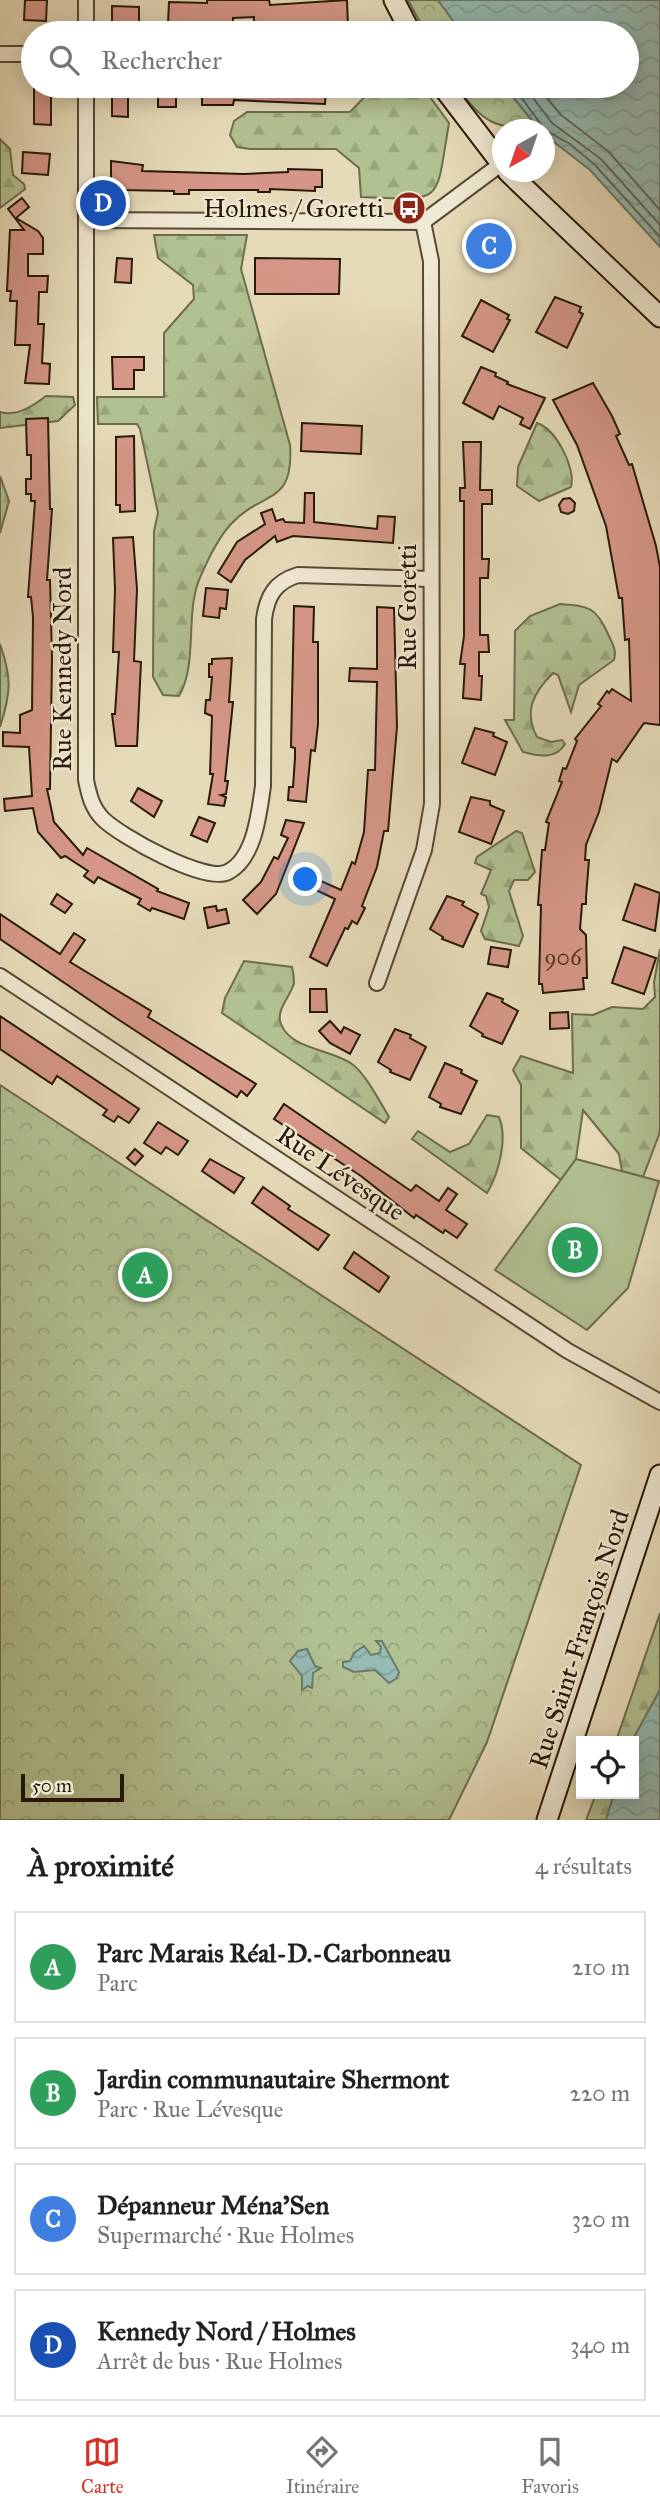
<!DOCTYPE html>
<html lang="fr">
<head>
<meta charset="utf-8">
<style>
	body { margin:0; font-family:"IM FELL Great Primer",serif; background:#f6f6f6; color:#202124 }
	.controls { position:absolute; right:21px; bottom:21px; display:grid; overflow:hidden; border-radius:0px; box-shadow:0 4px 18px #0003 }
	.controls button { width:63px; height:63px; display:grid; place-items:center; padding:0; border:0; border-bottom:2px solid #e0e0e0; background:#fff; color:#202124; font:35px sans-serif }
	.compass { position:absolute; left:492px; top:119px; width:63px; height:63px; border-radius:50%; background:#fff; box-shadow:0 4px 18px #0003; rotate:220deg }
	.scale { position:absolute; left:21px; bottom:18px; width:103px; box-sizing:border-box; padding-left:7px; border:4px solid #281906; border-top:0; font-size:19px; line-height:24px; white-space:nowrap; color:#281906; -webkit-text-stroke:5px #efe8d2; paint-order:stroke }
	.you { position:absolute; left:306px; top:880px; width:24px; height:24px; margin:-18px; border:5px solid #fff; border-radius:50%; background:#1a73e8; box-shadow:0 0 0 10px #1a73e833 }
	.badge { display:grid; place-items:center; width:46px; height:46px; border-radius:50%; background:#d93025; color:#fff; font-size:23px; font-weight:700 }
	.pin { position:absolute; translate:-50% -50%; border:4px solid #fff; box-shadow:0 2px 7px #0006 }
	.list { margin:0; padding:0; list-style:none }
	h2 { display:flex; justify-content:space-between; align-items:center; height:91px; margin:0; padding:0 28px; font-size:30px }
	h2 small { font-size:23px; font-weight:400; color:#757577 }
	.list li { display:grid; grid-template-columns:46px 1fr auto; gap:21px; align-items:center; box-sizing:border-box; height:112px; margin:0 14px 14px; padding:0 14px; border:2px solid #e0e0e0; border-radius:0px }
	.list b { display:block; font-size:26px; white-space:nowrap }
	.list p { margin:0; font-size:23px; white-space:nowrap; color:#757577 }
	.list em { font-size:23px; font-style:normal; color:#757577 }
	.icon { flex:none; width:38px; height:38px; fill:none; stroke:currentColor; stroke-width:2; stroke-linecap:round; stroke-linejoin:round }
	.map { position:relative; flex:none; width:660px; height:1820px; overflow:hidden }
	.search { position:absolute; background:#fff; box-shadow:0 4px 18px #0003; left:21px; right:21px; top:21px; height:77px; display:flex; align-items:center; gap:18px; box-sizing:border-box; padding:0 24px; border-radius:38px; color:#757577; font-size:26px }
	.sheet { height:595px; background:#fff }
	nav { display:flex; justify-content:space-around; align-items:center; box-sizing:border-box; height:98px; border-top:2px solid #e0e0e0; background:#fff; font-size:19px; color:#757577 }
	nav a { display:grid; justify-items:center; gap:4px }
	nav .on { color:#d93025 }
	.map>svg:first-child { display:block }
</style>
</head>
<body>
<div class="map">
<svg width="660" height="1820" viewBox="0 0 660 1820">
	<defs>
		<pattern id="forest-firs" width="22" height="20" patternUnits="userSpaceOnUse" patternTransform="scale(1.75)"><rect width="22" height="20" fill="#b2c192"/><path d="M5 1l3.5 6h-7zM16 11l3.5 6h-7z" fill="#99a57c"/></pattern>
		<pattern id="park-crowns" width="20" height="18" patternUnits="userSpaceOnUse" patternTransform="scale(1.75)"><rect width="20" height="18" fill="#b2c192"/><path d="M2 6a3 3 0 1 1 6 0M12 15a3 3 0 1 1 6 0" fill="none" stroke="#99a57c"/></pattern>
		<pattern id="water-waves" width="16" height="10" patternUnits="userSpaceOnUse" patternTransform="scale(1.75)"><rect width="16" height="10" fill="#96bbb3"/><path d="M0 5q4-4 8 0t8 0" fill="none" stroke="#81a098"/></pattern>
	</defs>
	<rect width="100%" height="100%" fill="#e6dbb9"/>
	<filter id="stains"><feTurbulence type="fractalNoise" baseFrequency=".00286" numOctaves="4"/><feColorMatrix values="0 0 0 0 .2 0 0 0 0 .09 0 0 0 0 .02 0 0 0 .5 -.17"/></filter>
	<radialGradient id="worn" r=".72"><stop offset=".6" stop-color="#630" stop-opacity="0"/><stop offset="1" stop-color="#630" stop-opacity=".3"/></radialGradient>
	<g fill="url(#forest-firs)" stroke="#6d6d4c" stroke-width="2">
		<path d="M375 86H422L449 123C435 206 445 200 361 197L359 168 336 149H250L237 147 230 135 234 121 247 112H350Z"/>
		<polygon points="0,139 10,149 13,175 24,184 25,189 0,208"/>
		<path d="M154 235H247L241 269 290 445C294 506 264 489 231 524 217 539 207 561 199 580 185 616 198 663 179 696L163 695 153 677 154 531 158 513 140 429 137 424H98L97 397H164V333L194 299 193 285 158 258Z"/>
		<path d="M46 396 73 397 75 405 58 421 0 428V412C17 417 33 406 46 396Z"/>
		<path d="M537 423C556 429 576 468 571 487L539 501 517 486 518 467Z"/>
		<polygon points="0,476 9,501 0,533"/>
		<path d="M560 604C589 606 596 607 608 634 612 643 617 650 614 660L579 685 571 712 558 675 553 673C534 692 523 711 537 737L551 742 562 740 565 744C556 760 538 756 523 752L505 720H514L515 631 530 616Z"/>
		<path d="M0 644C12 678 11 693 0 727Z"/>
		<polygon points="516,831 522,833 535,872 528,880 514,880 509,891 523,936 519,946 485,939 481,931 489,907 486,896 481,894 491,870 475,863 477,857"/>
		<polygon points="660,949 660,1132 643,1177 622,1171 619,1154 583,1110 576,1159 561,1180 521,1148 521,1085 513,1070 521,1056 573,1073 572,1014 593,1015 612,1007 643,1009 655,997 654,982"/>
		<path d="M244 961 292 967C293 971 294 978 294 983 291 996 275 1010 281 1024 291 1050 332 1049 352 1064 365 1073 380 1102 389 1117L385 1123 222 1013 225 998Z"/>
		<path d="M487 1115 499 1117C508 1138 499 1173 487 1193L412 1139 418 1131 450 1152 469 1144Z"/>
		<polygon points="660,1613 660,1690 632,1741 616,1741"/>
		<polygon points="596,1794 614,1794 606,1820 586,1820"/>
	</g>
	<g fill="url(#park-crowns)" stroke="#6d6d4c" stroke-width="2">
		<polygon points="408,0 438,0 462,33 426,33"/>
		<path d="M457 86H504L539 129C495 129 481 122 457 86Z"/>
		<polygon points="0,1085 581,1465 487,1742 449,1820 0,1820"/>
	</g>
	<polygon fill="#b2c192" stroke="#6d6d4c" stroke-width="2" points="576,1159 659,1181 628,1288 587,1330 495,1270"/>
	<g fill="url(#water-waves)" stroke="#6a7a6e" stroke-width="2">
		<polygon points="438,0 660,0 660,247 590,170 545,135 544,130 539,129 504,86 627,86 627,33 462,33"/>
		<polygon points="376,1641 382,1641 399,1672 397,1678 389,1683 375,1670 354,1672 343,1667 343,1662 350,1661 354,1653 364,1646 371,1655 380,1653 381,1647"/>
		<polygon points="307,1649 315,1666 321,1668 313,1673 312,1688 308,1686 302,1690 302,1676 290,1661 298,1651"/>
		<polygon points="660,1690 660,1820 606,1820 614,1794 634,1794 632,1741"/>
	</g>
	<g fill="none" stroke-linecap="round" stroke-linejoin="round">
		<g stroke="#5f6a5c" stroke-width="2">
			<polyline points="513,86 545,130 570,144 595,165 660,237"/>
			<polyline points="524,86 552,123 601,159 660,225"/>
			<polyline points="537,86 561,115 608,151 660,210"/>
		</g>
	</g>
	<g fill="#d69788" stroke="#281906" stroke-width="2">
		<polygon points="25,0 47,0 46,21 24,20"/>
		<polygon points="207,0 269,0 270,5 347,0 348,27 331,27 331,24 254,24 254,17 233,18 233,24 168,23 169,2 207,3"/>
		<polygon points="112,6 139,7 139,29 112,28"/>
		<polygon points="34,86 51,86 51,125 34,124"/>
		<polygon points="112,86 128,86 128,117 112,116"/>
		<rect x="158" y="86" width="18" height="21"/>
		<polygon points="202,86 326,88 325,104 234,100 233,105 202,105"/>
		<polygon points="23,152 50,154 48,175 22,173"/>
		<polygon points="111,161 143,165 142,171 244,174 288,172 288,169 322,170 322,187 315,187 315,191 270,189 270,192 258,192 258,190 189,190 189,194 174,194 174,191 121,190 121,185 111,185"/>
		<polygon points="22,198 29,207 16,218 38,231 43,238 43,254 28,254 28,276 48,276 47,292 39,292 38,324 44,324 42,363 50,364 49,384 25,383 30,345 15,345 17,301 10,301 11,291 7,291 10,230 24,230 8,209"/>
		<polygon points="477,232 503,234 502,260 475,258"/>
		<polygon points="117,258 132,259 131,283 115,282"/>
		<polygon points="255,258 340,259 339,294 255,294"/>
		<polygon points="555,297 581,307 579,312 583,314 567,348 536,332"/>
		<polygon points="481,300 509,315 507,319 510,320 493,352 462,336"/>
		<polygon points="112,357 144,357 144,370 134,370 134,389 113,389"/>
		<polygon points="481,367 496,373 495,376 508,382 507,384 545,398 530,429 520,424 523,418 499,406 493,419 463,403"/>
		<polygon points="593,383 612,416 620,434 616,436 629,465 632,464 656,546 660,567 660,725 644,723 617,762 612,759 599,812 586,845 585,860 589,860 586,897 586,904 582,904 580,929 586,935 587,978 583,978 584,989 543,993 542,984 539,984 541,905 538,905 542,850 545,850 549,823 546,822 562,782 559,781 563,768 566,769 577,741 575,739 601,706 598,704 607,691 609,693 612,689 631,701 629,639 625,640 622,598 619,598 606,526 577,445 553,400"/>
		<polygon points="48,418 50,509 52,509 47,580 50,580 52,658 50,789 47,789 54,822 83,855 87,848 158,889 157,891 189,903 184,919 152,908 150,911 138,904 141,899 98,877 94,883 84,876 88,871 65,856 61,858 38,832 33,808 5,811 4,799 32,796 29,747 3,746 3,732 20,733 20,715 32,710 33,617 31,597 28,597 35,501 31,501 31,494 26,494 26,479 31,479 31,455 27,455 26,419"/>
		<polygon points="302,423 362,426 361,454 301,451"/>
		<polygon points="134,436 135,511 120,512 120,505 116,505 116,437"/>
		<polygon points="463,442 481,442 480,490 492,490 492,504 482,504 482,559 489,559 488,578 480,578 480,635 488,635 489,652 479,652 479,676 482,676 481,700 463,698 465,664 460,664 464,636 464,501 460,501 460,488 465,488"/>
		<polygon points="305,493 314,493 314,522 377,529 378,516 395,517 393,543 293,536 277,542 275,536 245,560 231,582 218,573 237,542 265,524 261,513 272,509 276,521 283,519 285,522 304,523"/>
		<polygon points="570,498 575,503 574,511 568,514 561,512 559,505 563,499"/>
		<polygon points="133,537 137,589 134,661 141,662 137,746 116,746 112,714 115,714 119,652 113,652 115,589 113,538"/>
		<polygon points="206,588 228,590 226,609 220,608 219,618 203,616"/>
		<polygon points="294,606 314,607 313,642 318,642 318,724 315,751 311,750 306,802 288,800 289,787 293,787 295,758 295,748 291,747"/>
		<polygon points="377,607 394,608 397,727 388,831 384,831 377,867 362,906 365,908 357,924 352,921 348,929 345,928 327,966 310,957 335,899 316,890 321,881 341,890 352,862 355,864 364,832 368,770 375,770 377,682 349,681 350,668 377,669"/>
		<polygon points="232,658 229,702 233,702 225,781 228,781 226,794 221,795 226,797 224,806 208,804 213,774 210,774 212,716 205,713 206,700 210,700 212,677 209,677 209,664 212,664 212,659"/>
		<polygon points="475,728 494,733 493,736 507,742 495,775 462,763"/>
		<polygon points="138,788 162,801 154,817 131,801"/>
		<polygon points="471,797 490,801 490,805 504,811 491,844 459,832"/>
		<polygon points="199,817 215,823 207,842 191,835"/>
		<polygon points="286,820 304,823 276,894 257,914 243,900 261,882 274,857 278,859 288,838 281,835"/>
		<polygon points="635,884 660,893 655,931 623,920"/>
		<polygon points="57,894 72,904 65,913 51,904"/>
		<polygon points="447,896 464,902 462,905 478,914 463,947 442,939 443,937 430,929"/>
		<polygon points="216,906 217,911 226,909 229,923 208,928 204,908"/>
		<polygon points="0,914 60,954 74,933 85,940 70,962 151,1011 148,1017 256,1084 247,1096 241,1091 237,1097 116,1018 0,939"/>
		<polygon points="491,947 511,950 508,967 488,964"/>
		<polygon points="624,947 656,958 644,994 612,983"/>
		<polygon points="310,989 326,989 327,1012 310,1012"/>
		<polygon points="487,993 503,999 502,1002 518,1011 502,1044 482,1036 483,1034 470,1026"/>
		<polygon points="568,1012 569,1028 550,1029 550,1013"/>
		<polygon points="0,1016 139,1109 129,1123 118,1116 114,1122 103,1115 107,1110 57,1076 52,1084 0,1049"/>
		<polygon points="330,1021 341,1033 344,1027 360,1035 350,1054 330,1043 319,1031"/>
		<polygon points="395,1029 411,1035 410,1038 426,1047 410,1080 390,1072 391,1070 378,1062"/>
		<polygon points="445,1063 462,1070 461,1073 477,1081 461,1114 440,1107 441,1104 429,1097"/>
		<polygon points="284,1104 411,1191 416,1185 439,1201 448,1188 457,1194 446,1210 467,1224 457,1238 445,1230 443,1233 416,1215 414,1218 361,1176 274,1119"/>
		<polygon points="158,1122 188,1141 178,1155 166,1147 161,1154 144,1143"/>
		<polygon points="135,1149 143,1156 135,1165 127,1158"/>
		<polygon points="210,1159 244,1178 234,1193 202,1171"/>
		<polygon points="263,1187 290,1206 288,1209 329,1235 318,1250 252,1203"/>
		<polygon points="354,1252 389,1277 379,1292 344,1268"/>
	</g>
	<g fill="none" stroke-linecap="round" stroke-linejoin="round">
		<defs>
			<g id="street">
				<polyline points="86,0 86,33"/>
				<polyline points="0,54 33,54"/>
				<path d="M86 86V780C89 795 92 808 103 819 120 836 206 884 228 872 255 858 259 813 263 786L264 619C267 596 275 582 298 575L431 579"/>
				<polyline points="86,220 423,222 501,164"/>
				<polyline points="0,976 568,1351 660,1402"/>
				<polyline points="377,983 424,850 432,804 431,261 423,222"/>
			</g>
			<g id="secondary">
				<polyline points="394,0 411,33"/>
				<polyline points="442,86 503,166"/>
				<polyline points="508,172 660,317"/>
				<polyline points="547,1820 660,1475"/>
			</g>
		</defs>
		<use href="#street" stroke="#584a33" stroke-width="18"/>
		<use href="#secondary" stroke="#281906" stroke-width="23"/>
		<use href="#street" stroke="#efe8d2" stroke-width="14"/>
		<use href="#secondary" stroke="#efe8d2" stroke-width="19"/>
	</g>
	<defs>
		<symbol id="bus-disc" viewBox="-11 -11 22 22"><circle r="9.5" fill="#8f2418" stroke="#efe8d2"/><path d="M-5-6H5V4H4V6H2V4H-2V6H-4V4H-5ZM-3.5-4V0h7V-4ZM-3.5 1.2v1.5H-2V1.2ZM2 1.2v1.5H3.5V1.2Z" fill="#fff"/></symbol>
	</defs>
	<g fill-rule="evenodd">
		<use href="#bus-disc" x="390" y="189" width="38" height="38"/>
	</g>
	<g text-anchor="middle" stroke-width="5" stroke-linejoin="round" paint-order="stroke">
		<g font-size="23" fill="#543826">
			<text x="563" y="965">906</text>
		</g>
		<g font-size="26" fill="#281906" stroke="#efe8d2" text-anchor="end">
			<text x="384" y="217">Holmes / Goretti</text>
		</g>
		<g font-size="26" fill="#281906" stroke="#efe8d2">
			<text transform="translate(407 607) rotate(-90)" y="9">Rue Goretti</text>
			<text transform="translate(62 669) rotate(-90)" y="9">Rue Kennedy Nord</text>
			<text transform="translate(341 1173) rotate(34)" y="9">Rue Lévesque</text>
			<text transform="translate(579 1639) rotate(-72)" y="9">Rue Saint-François Nord</text>
		</g>
	</g>
	<rect width="100%" height="100%" filter="url(#stains)"/>
	<rect width="100%" height="100%" fill="url(#worn)"/>
</svg>
<div class="controls">
<button><svg class="icon" aria-label="locate" viewBox="0 0 24 24"><circle cx="12" cy="12" r="6"/><path d="M12 2v4M12 18v4M2 12h4M18 12h4"/></svg></button>
</div>
<svg class="compass" viewBox="-18 -18 36 36"><path d="M0-13l5 13h-10z" fill="#e53935"/><path d="M0 13l5-13h-10z" fill="#757577"/></svg>
<div class="scale">50 m</div>
<div class="you"></div>
<div class="pin badge" style="left:145px;top:1275px;background:#2e9e5b">A</div>
<div class="pin badge" style="left:575px;top:1250px;background:#2e9e5b">B</div>
<div class="pin badge" style="left:489px;top:246px;background:#3f7fe0">C</div>
<div class="pin badge" style="left:103px;top:203px;background:#1a4fb4">D</div>
<div class="search"><svg class="icon" aria-label="search" viewBox="0 0 24 24"><circle cx="10" cy="10" r="6"/><path d="M15 15l6 6"/></svg>Rechercher</div>
</div>
<section class="sheet">
<h2>À proximité<small>4 résultats</small></h2>
<ul class="list">
<li><span class="badge" style="background:#2e9e5b">A</span><div><b>Parc Marais Réal-D.-Carbonneau</b><p>Parc</p></div><em>210 m</em></li>
<li><span class="badge" style="background:#2e9e5b">B</span><div><b>Jardin communautaire Shermont</b><p>Parc · Rue Lévesque</p></div><em>220 m</em></li>
<li><span class="badge" style="background:#3f7fe0">C</span><div><b>Dépanneur Ména'Sen</b><p>Supermarché · Rue Holmes</p></div><em>320 m</em></li>
<li><span class="badge" style="background:#1a4fb4">D</span><div><b>Kennedy Nord / Holmes</b><p>Arrêt de bus · Rue Holmes</p></div><em>340 m</em></li>
</ul>
</section>
<nav>
<a class="on"><svg class="icon" aria-label="map" viewBox="0 0 24 24"><path d="M3 6l6-2 6 2 6-2v14l-6 2-6-2-6 2zM9 4v14M15 6v14"/></svg>Carte</a>
<a><svg class="icon" aria-label="directions" viewBox="0 0 24 24"><path d="M12 3l9 9-9 9-9-9zM9 14v-3h6M13 9l2 2-2 2"/></svg>Itinéraire</a>
<a><svg class="icon" aria-label="saved" viewBox="0 0 24 24"><path d="M7 4h10v16l-5-4-5 4z"/></svg>Favoris</a>
</nav>
</body>
</html>
